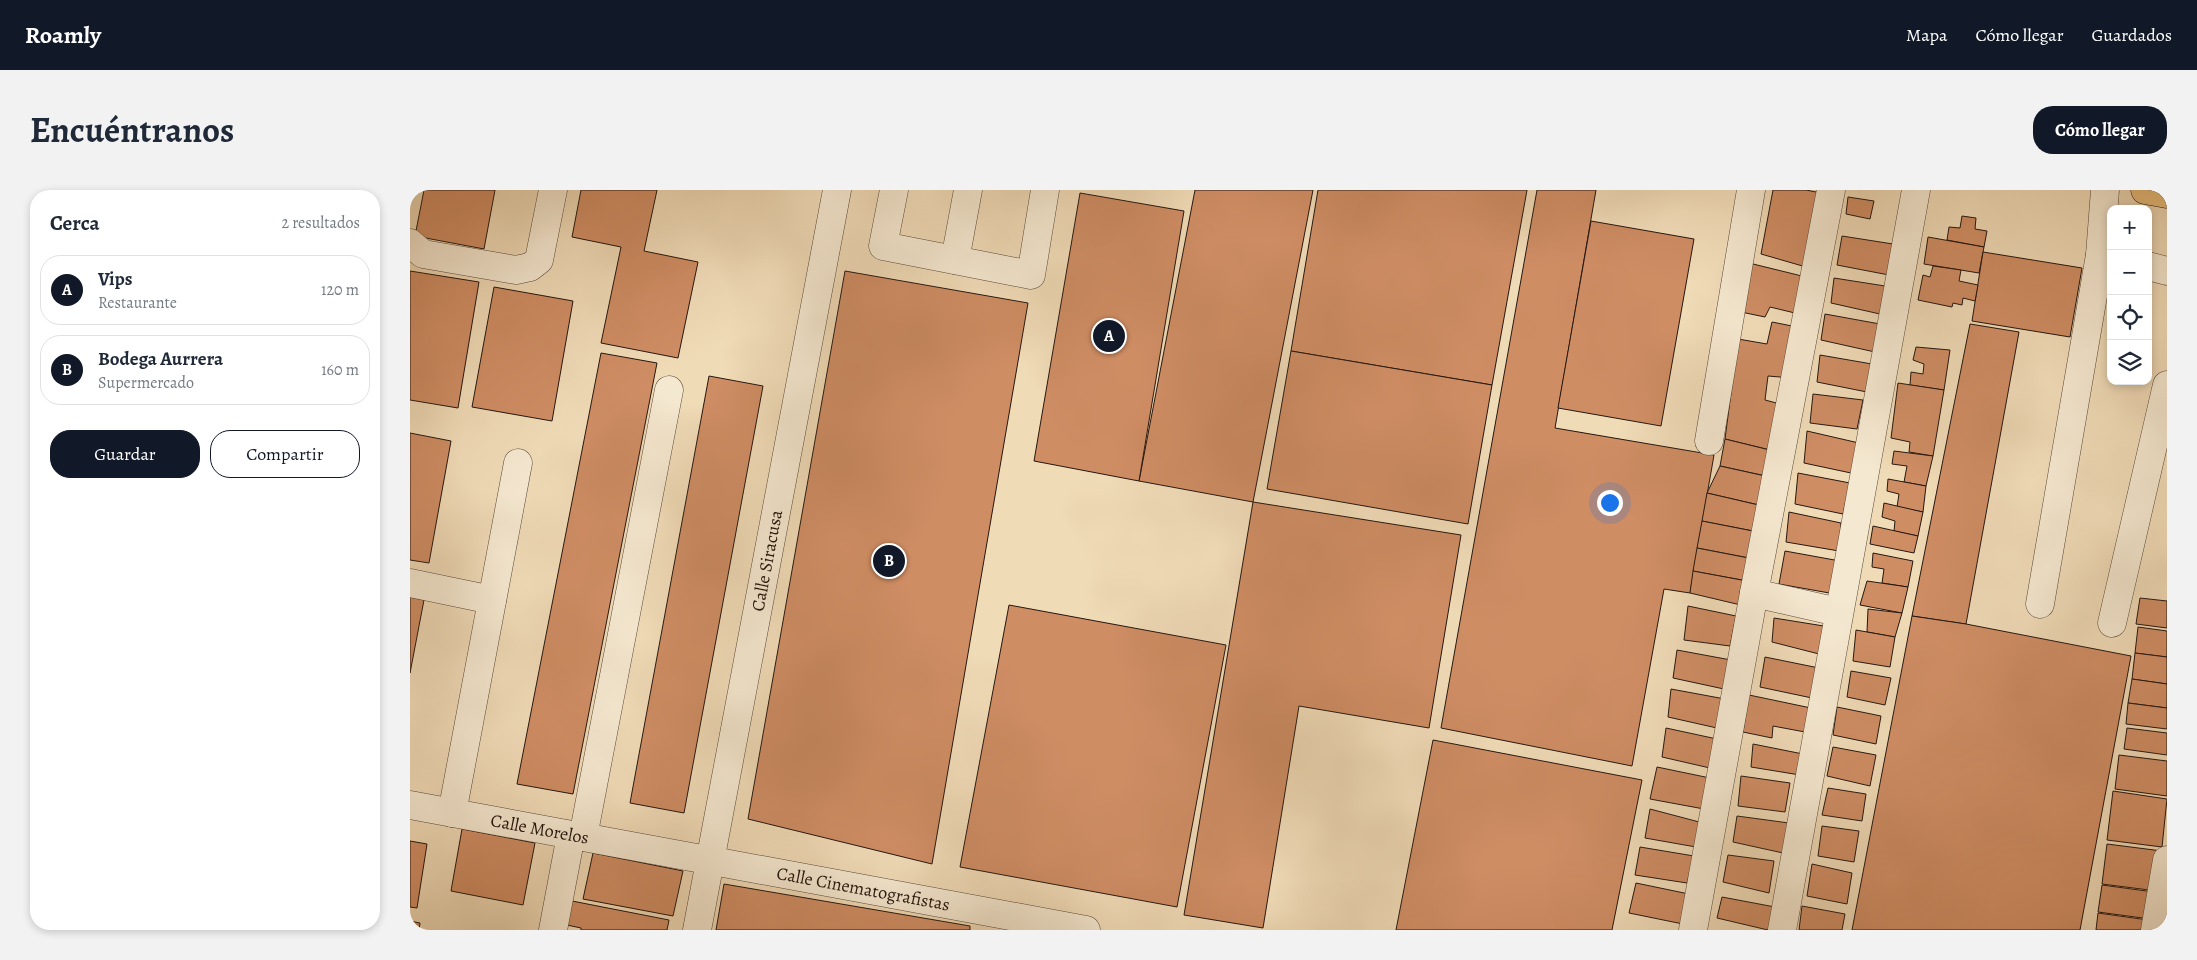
<!DOCTYPE html>
<html lang="es">
<head>
<meta charset="utf-8">
<style>
	body { margin:0; font-family:Alegreya,serif; background:#f2f2f3; color:#1f2937 }
	.controls { position:absolute; right:15px; top:15px; display:grid; overflow:hidden; border-radius:10px; box-shadow:0 2px 8px #0003 }
	.controls button { width:45px; height:45px; display:grid; place-items:center; padding:0; border:0; border-bottom:1px solid #e0e1e3; background:#fff; color:#1f2937; font:25px sans-serif }
	.you { position:absolute; left:1199px; top:312px; width:18px; height:18px; margin:-12px; border:4px solid #fff; border-radius:50%; background:#1a73e8; box-shadow:0 0 0 8px #1a73e833 }
	.badge { display:grid; place-items:center; width:32px; height:32px; border-radius:50%; background:#111827; color:#fff; font-size:16px; font-weight:700 }
	.pin { position:absolute; translate:-50% -50%; border:2px solid #fff; box-shadow:0 1px 5px #0006 }
	.list { margin:0; padding:0; list-style:none }
	h2 { display:flex; justify-content:space-between; align-items:center; height:65px; margin:0; padding:0 20px; font-size:21px }
	h2 small { font-size:16px; font-weight:400; color:#747a83 }
	.list li { display:grid; grid-template-columns:32px 1fr auto; gap:15px; align-items:center; box-sizing:border-box; height:70px; margin:0 10px 10px; padding:0 10px; border:1px solid #e0e1e3; border-radius:20px }
	.list b { display:block; font-size:19px; white-space:nowrap }
	.list p { margin:0; font-size:16px; white-space:nowrap; color:#747a83 }
	.list em { font-size:16px; font-style:normal; color:#747a83 }
	.actions { display:flex; gap:10px; padding:15px 20px }
	.actions a { flex:1; padding:11px 0; border:1px solid #111827; border-radius:20px; text-align:center; font-size:18px; color:#111827 }
	.actions .main { background:#111827; color:#fff }
	.icon { flex:none; width:28px; height:28px; fill:none; stroke:currentColor; stroke-width:2; stroke-linecap:round; stroke-linejoin:round }
	.map { position:relative; flex:none; width:1757px; height:740px; overflow:hidden; border-radius:20px }
	header { display:flex; align-items:center; gap:30px; box-sizing:border-box; height:70px; padding:0 25px; background:#111827; color:#fff }
	header strong { font-size:24px }
	nav { display:flex; gap:28px; margin-inline-start:auto; font-size:18px }
	.intro { display:flex; align-items:center; justify-content:space-between; box-sizing:border-box; height:120px; padding:0 30px }
	h1 { margin:0; font-size:35px }
	.button { padding:12px 22px; border-radius:20px; background:#111827; color:#fff; font-size:18px; font-weight:700 }
	main { display:flex; gap:30px; padding:0 30px }
	aside { flex:1; background:#fff; border-radius:20px; box-shadow:0 2px 8px #0003 }
	.map>svg:first-child { display:block }
</style>
</head>
<body>
<header>
<strong>Roamly</strong>
<nav><a>Mapa</a><a>Cómo llegar</a><a>Guardados</a></nav>
</header>
<div class="intro"><h1>Encuéntranos</h1><a class="button">Cómo llegar</a></div>
<main>
<aside>
<h2>Cerca<small>2 resultados</small></h2>
<ul class="list">
<li><span class="badge">A</span><div><b>Vips</b><p>Restaurante</p></div><em>120 m</em></li>
<li><span class="badge">B</span><div><b>Bodega Aurrera</b><p>Supermercado</p></div><em>160 m</em></li>
</ul>
<div class="actions"><a class="main">Guardar</a><a>Compartir</a></div>
</aside>
<div class="map">
<svg width="1757" height="740" viewBox="0 0 1757 740">
	<rect width="100%" height="100%" fill="#f0dbb7"/>
	<filter id="stains"><feTurbulence type="fractalNoise" baseFrequency=".004" numOctaves="4"/><feColorMatrix values="0 0 0 0 .2 0 0 0 0 .09 0 0 0 0 .02 0 0 0 .5 -.17"/></filter>
	<radialGradient id="worn" r=".72"><stop offset=".6" stop-color="#630" stop-opacity="0"/><stop offset="1" stop-color="#630" stop-opacity=".3"/></radialGradient>
	<g fill="#cf8d64" stroke="#251710">
		<polygon points="14,0 85,0 74,59 5,46"/>
		<polygon points="171,0 247,0 234,61 288,72 268,168 191,153 211,57 162,47"/>
		<polygon points="785,0 903,0 843,312 729,291"/>
		<polygon points="908,0 1117,0 1082,195 881,161"/>
		<polygon points="1127,0 1186,0 1145,238 1304,265 1280,403 1254,399 1222,576 1031,538"/>
		<polygon points="1363,0 1396,0 1411,3 1396,77 1351,64"/>
		<polygon points="670,3 774,21 729,291 624,271"/>
		<polygon points="1438,7 1464,11 1460,29 1436,24"/>
		<polygon points="1552,26 1566,28 1565,39 1577,41 1574,57 1537,50 1539,37 1550,38"/>
		<polygon points="1181,31 1284,49 1251,236 1148,218"/>
		<polygon points="1432,46 1483,54 1479,85 1427,75"/>
		<polygon points="1518,47 1574,57 1569,83 1514,74"/>
		<polygon points="1573,62 1672,78 1660,147 1562,131"/>
		<polygon points="1339,73 1400,88 1389,124 1360,117 1355,127 1331,122"/>
		<polygon points="1523,76 1551,80 1549,91 1568,95 1565,111 1553,108 1552,115 1543,113 1542,117 1508,110 1513,85 1520,87"/>
		<polygon points="0,81 69,92 48,218 0,210"/>
		<polygon points="435,81 618,113 522,674 338,629"/>
		<polygon points="1424,88 1475,96 1470,124 1421,113"/>
		<polygon points="84,97 163,111 142,231 62,217"/>
		<polygon points="1415,124 1470,134 1465,162 1411,150"/>
		<polygon points="1362,132 1387,137 1382,188 1358,186 1355,210 1374,215 1364,261 1315,249 1328,149 1357,154"/>
		<polygon points="1560,134 1609,142 1556,434 1502,426"/>
		<polygon points="1506,157 1540,160 1534,200 1500,195 1501,182 1513,184 1514,174 1503,170"/>
		<polygon points="881,161 1082,195 1058,334 857,299"/>
		<polygon points="191,163 247,173 163,604 107,594"/>
		<polygon points="1410,165 1462,174 1457,202 1407,192"/>
		<polygon points="299,186 353,196 274,623 220,613"/>
		<polygon points="1488,193 1534,200 1523,266 1499,262 1500,252 1481,248"/>
		<polygon points="1403,204 1453,210 1447,239 1400,233"/>
		<polygon points="1397,241 1449,253 1441,283 1394,273"/>
		<polygon points="0,243 41,251 19,373 0,370"/>
		<polygon points="1315,249 1364,261 1360,287 1310,276"/>
		<polygon points="1484,261 1523,266 1516,296 1494,292 1497,276 1482,274"/>
		<polygon points="1310,276 1360,287 1353,316 1297,303"/>
		<polygon points="1388,283 1440,293 1433,324 1385,314"/>
		<polygon points="1478,289 1516,296 1513,322 1487,317 1489,304 1477,301"/>
		<polygon points="1297,303 1353,316 1348,342 1292,331"/>
		<polygon points="843,312 1051,345 1019,538 889,516 853,738 774,725"/>
		<polygon points="1474,313 1513,322 1508,346 1484,341 1485,331 1472,327"/>
		<polygon points="1379,322 1431,333 1429,361 1376,352"/>
		<polygon points="1292,331 1348,342 1344,369 1287,358"/>
		<polygon points="1463,336 1508,346 1504,363 1460,354"/>
		<polygon points="1287,358 1344,369 1337,391 1283,381"/>
		<polygon points="1375,361 1430,371 1425,404 1369,394"/>
		<polygon points="1463,363 1503,371 1498,397 1472,393 1474,379 1462,377"/>
		<polygon points="1283,381 1337,391 1335,416 1280,403"/>
		<polygon points="1457,391 1498,397 1492,423 1450,415"/>
		<polygon points="0,407 14,410 0,483"/>
		<polygon points="1730,408 1757,411 1757,438 1726,434"/>
		<polygon points="599,415 816,455 767,717 550,677"/>
		<polygon points="1278,416 1326,426 1320,456 1274,450"/>
		<polygon points="1458,419 1492,423 1485,447 1457,442"/>
		<polygon points="1502,426 1556,434 1721,466 1670,740 1442,740"/>
		<polygon points="1364,428 1420,437 1413,465 1362,452"/>
		<polygon points="1728,437 1757,441 1757,467 1725,463"/>
		<polygon points="1446,440 1485,447 1480,477 1443,471"/>
		<polygon points="1267,460 1321,470 1314,499 1263,488"/>
		<polygon points="1725,463 1757,467 1757,494 1722,489"/>
		<polygon points="1355,467 1409,478 1402,508 1350,497"/>
		<polygon points="1441,481 1481,488 1475,515 1437,507"/>
		<polygon points="1722,489 1757,494 1757,518 1718,513"/>
		<polygon points="1261,499 1315,509 1307,538 1258,527"/>
		<polygon points="1339,505 1401,518 1395,542 1363,536 1362,548 1333,542"/>
		<polygon points="1718,513 1757,518 1757,539 1716,534"/>
		<polygon points="1427,517 1471,526 1466,554 1423,545"/>
		<polygon points="1256,538 1307,549 1300,578 1252,567"/>
		<polygon points="1717,538 1757,543 1757,565 1714,559"/>
		<polygon points="1023,550 1232,590 1202,740 986,740"/>
		<polygon points="1343,554 1393,564 1390,585 1341,577"/>
		<polygon points="1423,557 1466,565 1460,596 1417,586"/>
		<polygon points="1709,565 1757,571 1757,606 1705,599"/>
		<polygon points="1247,577 1300,588 1294,619 1240,609"/>
		<polygon points="1331,586 1380,593 1375,622 1328,616"/>
		<polygon points="1418,598 1456,604 1452,631 1412,625"/>
		<polygon points="1703,601 1757,609 1752,657 1697,650"/>
		<polygon points="1240,619 1293,633 1286,657 1235,648"/>
		<polygon points="1327,626 1379,633 1373,663 1323,652"/>
		<polygon points="1412,636 1449,641 1444,672 1408,666"/>
		<polygon points="52,639 125,653 113,715 41,701"/>
		<polygon points="0,651 17,654 7,718 0,717"/>
		<polygon points="1697,654 1752,661 1747,701 1692,694"/>
		<polygon points="1230,657 1284,666 1277,693 1225,685"/>
		<polygon points="183,663 273,681 263,726 173,709"/>
		<polygon points="1318,665 1364,671 1359,703 1313,692"/>
		<polygon points="1402,674 1442,683 1437,714 1397,706"/>
		<polygon points="1226,693 1279,704 1273,734 1219,723"/>
		<polygon points="314,694 560,736 560,740 306,740"/>
		<polygon points="1692,695 1744,702 1740,729 1688,722"/>
		<polygon points="1312,707 1365,717 1358,740 1307,728"/>
		<polygon points="162,711 259,730 257,740 171,740 171,738 157,735"/>
		<polygon points="1392,716 1435,724 1432,740 1389,740"/>
		<polygon points="1688,723 1738,730 1737,740 1686,740"/>
		<polygon points="0,731 10,733 9,740 0,740"/>
	</g>
	<g fill="none" stroke-linecap="round" stroke-linejoin="round">
		<defs>
			<g id="minor">
				<polyline points="484,0 473,56 621,85 635,0"/>
				<polyline points="1695,0 1690,65 1701,68"/>
				<polyline points="0,53 13,64 106,80 120,77 129,70 143,0"/>
				<polyline points="545,70 558,0"/>
				<polyline points="1738,76 1757,81"/>
				<polyline points="1299,251 1341,0"/>
				<polyline points="0,393 82,410"/>
				<polyline points="1344,403 1428,422"/>
				<polyline points="1630,414 1690,65"/>
				<polyline points="1702,433 1757,195"/>
				<path id="s1" d="M0 615 676 740"/>
				<polyline points="42,623 108,273"/>
				<polyline points="173,647 259,200"/>
				<polyline points="143,740 161,645"/>
				<path id="s2" d="M287 740 427 0"/>
				<polyline points="1283,740 1344,403 1421,0"/>
				<polyline points="1372,740 1506,0"/>
				<polyline points="1745,740 1757,670"/>
			</g>
			<polyline id="major" points="1735,0 1757,4"/>
		</defs>
		<use href="#minor" stroke="#58483a" stroke-width="29"/>
		<use href="#major" stroke="#251710" stroke-width="29"/>
		<use href="#minor" stroke="#f5e8d0" stroke-width="28"/>
		<use href="#major" stroke="#e8be7c" stroke-width="28"/>
	</g>
	<g text-anchor="middle" stroke-width="4.5" stroke-linejoin="round" paint-order="stroke">
		<g font-size="18" fill="#251710" stroke="#f5e8d0">
			<text dy="6" stroke="none"><textPath href="#s2" startOffset="376">Calle Siracusa</textPath></text>
			<text dy="6" stroke="none"><textPath href="#s1" startOffset="132">Calle Morelos</textPath></text>
			<text dy="6" stroke="none"><textPath href="#s1" startOffset="461">Calle Cinematografistas</textPath></text>
		</g>
	</g>
	<rect width="100%" height="100%" filter="url(#stains)"/>
	<rect width="100%" height="100%" fill="url(#worn)"/>
</svg>
<div class="controls">
<button>+</button>
<button>−</button>
<button><svg class="icon" aria-label="locate" viewBox="0 0 24 24"><circle cx="12" cy="12" r="6"/><path d="M12 2v4M12 18v4M2 12h4M18 12h4"/></svg></button>
<button><svg class="icon" aria-label="layers" viewBox="0 0 24 24"><path d="M12 4l9 5-9 5-9-5zM3 14l9 5 9-5"/></svg></button>
</div>
<div class="you"></div>
<div class="pin badge" style="left:699px;top:146px">A</div>
<div class="pin badge" style="left:479px;top:371px">B</div>
</div>
</main>
</body>
</html>
